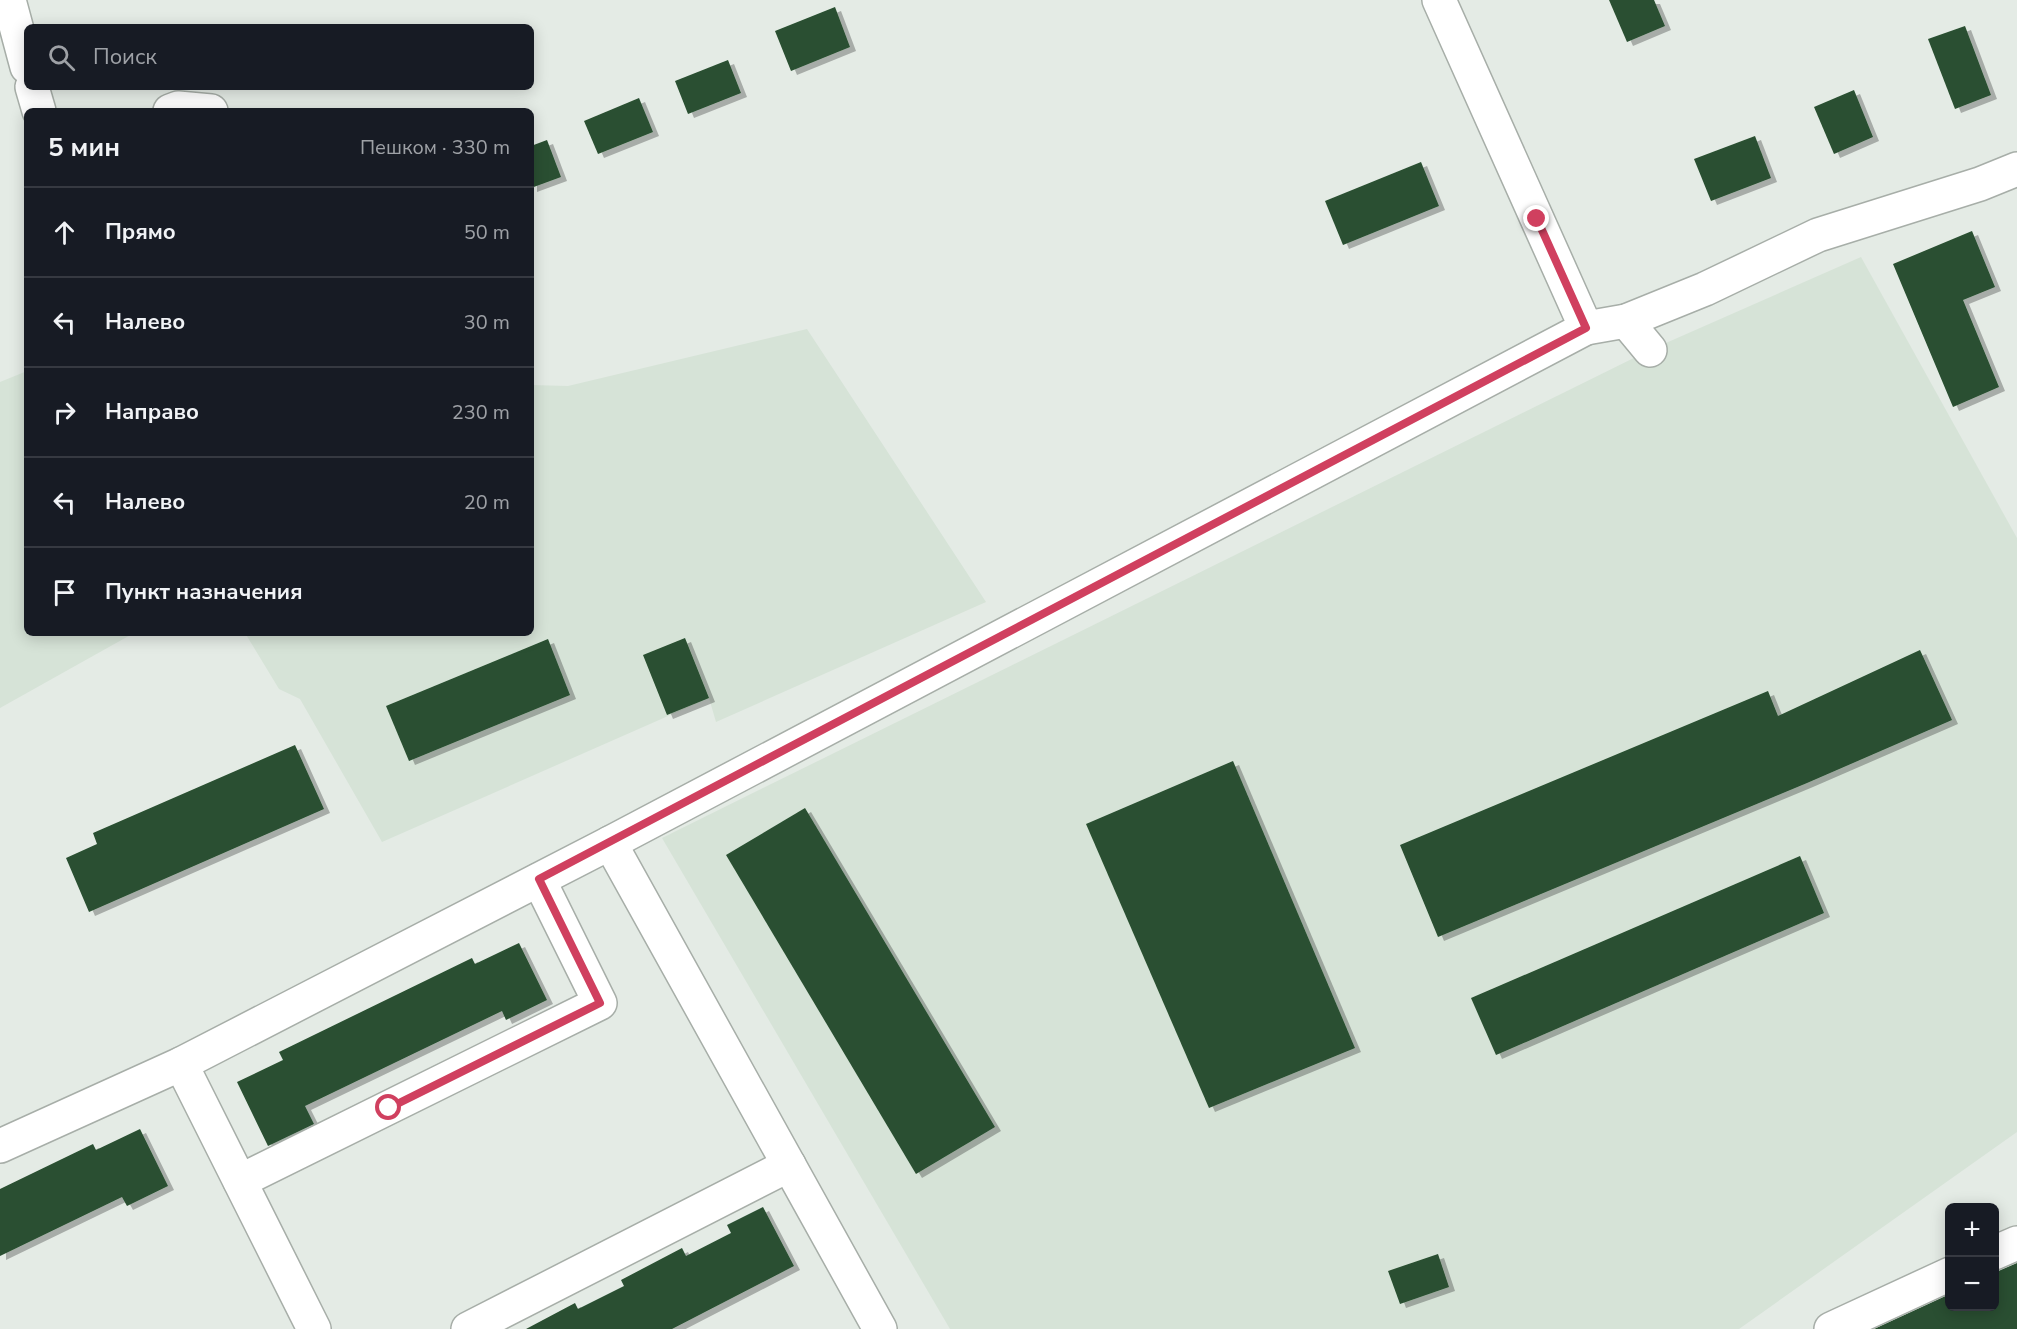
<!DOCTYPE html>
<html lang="ru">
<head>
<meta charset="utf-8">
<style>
	body { margin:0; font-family:"Nunito Sans",sans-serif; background:#20242c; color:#f1f3f6 }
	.controls { position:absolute; right:18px; bottom:18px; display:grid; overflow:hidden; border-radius:9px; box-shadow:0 3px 15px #0003 }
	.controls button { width:54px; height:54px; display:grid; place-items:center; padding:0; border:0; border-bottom:2px solid #363941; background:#171b24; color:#f1f3f6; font:30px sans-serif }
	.stop { position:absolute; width:18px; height:18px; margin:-14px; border:4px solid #d0405f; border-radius:50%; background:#fff }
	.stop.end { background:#d0405f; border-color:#fff; box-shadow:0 2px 6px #0008 }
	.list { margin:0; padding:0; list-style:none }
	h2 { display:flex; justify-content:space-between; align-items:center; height:78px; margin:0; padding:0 24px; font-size:26px }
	h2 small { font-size:20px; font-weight:400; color:#9ea1a6 }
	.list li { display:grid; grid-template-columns:39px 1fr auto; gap:18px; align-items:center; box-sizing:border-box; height:90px; padding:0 24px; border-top:2px solid #363941 }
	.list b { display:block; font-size:22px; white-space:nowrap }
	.list em { font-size:20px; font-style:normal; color:#9ea1a6 }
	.icon { flex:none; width:33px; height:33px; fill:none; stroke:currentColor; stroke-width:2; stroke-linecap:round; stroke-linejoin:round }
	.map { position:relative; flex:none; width:2017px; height:1329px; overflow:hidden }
	.search { position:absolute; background:#171b24; box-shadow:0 3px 15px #0003; left:24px; top:24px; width:510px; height:66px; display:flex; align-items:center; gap:15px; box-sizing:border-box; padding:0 21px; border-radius:9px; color:#9ea1a6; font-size:22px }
	.panel { position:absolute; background:#171b24; box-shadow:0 3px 15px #0003; left:24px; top:108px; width:510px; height:528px; border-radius:9px }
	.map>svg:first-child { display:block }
</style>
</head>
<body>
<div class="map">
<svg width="2017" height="1329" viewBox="0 0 2017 1329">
	<defs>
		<filter id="shadow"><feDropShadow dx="6" dy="4" stdDeviation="0" flood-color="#0004"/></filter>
	</defs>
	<rect width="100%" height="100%" fill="#e4ebe5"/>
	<g fill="#d6e3d7">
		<polygon points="1861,257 2017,538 2017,1132 1739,1329 950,1329 662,838 1650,350"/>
		<polygon points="807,329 986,602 716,722 709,698 382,842 300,699 279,689 245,633 531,633 531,385 568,386"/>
		<polygon points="27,371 27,633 134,633 0,708 0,382"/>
	</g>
	<g fill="#294f30" filter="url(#shadow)">
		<polygon points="1609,0 1654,0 1665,26 1627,42"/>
		<polygon points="835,7 850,47 791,71 775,31"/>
		<polygon points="1965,26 1991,95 1955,109 1928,39"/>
		<polygon points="728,60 741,93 688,114 675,81"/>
		<polygon points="1854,90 1873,137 1834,154 1814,107"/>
		<polygon points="639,98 653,132 598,154 584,121"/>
		<polygon points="1755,136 1771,178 1711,201 1694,159"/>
		<polygon points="547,140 561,177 531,188 531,146"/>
		<polygon points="1421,162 1439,206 1343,245 1325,201"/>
		<polygon points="1972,231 1995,287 1963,300 1999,387 1953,407 1893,264"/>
		<polygon points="685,638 709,698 667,715 643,655"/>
		<polygon points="548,639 570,695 409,761 386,706"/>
		<polygon points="1920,650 1952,720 1807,783 1438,937 1400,845 1768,691 1778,716"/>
		<polygon points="295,745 324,809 89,912 66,858 97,844 93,833"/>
		<polygon points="1233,761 1355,1048 1209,1108 1086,824"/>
		<polygon points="805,808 995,1127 916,1174 726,855"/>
		<polygon points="1800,856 1824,913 1496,1055 1471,998"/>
		<polygon points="519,943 547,1000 506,1020 502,1011 305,1106 314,1124 268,1146 237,1082 283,1060 279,1052 472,958 475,964"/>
		<polygon points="140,1129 168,1186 127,1206 122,1197 0,1256 0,1189 93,1144 96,1150"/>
		<polygon points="763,1207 794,1266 672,1329 526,1329 575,1303 578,1309 624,1286 621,1280 682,1248 686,1256 731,1233 727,1225"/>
		<polygon points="1438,1254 1449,1287 1400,1304 1388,1271"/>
		<polygon points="2017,1263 2017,1329 1874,1329 1950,1294 1950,1306 1994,1306 1994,1273"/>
	</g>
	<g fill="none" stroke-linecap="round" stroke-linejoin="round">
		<defs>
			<g id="minor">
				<polyline points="9,0 27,67"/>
				<polyline points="32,87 39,111"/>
				<polyline points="170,111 178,108 211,111"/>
				<polyline points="1626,321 1650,350"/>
				<polyline points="1586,328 1626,321 1705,289 1818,235 1980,184 2017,169"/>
				<polyline points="610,843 880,1329"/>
				<polyline points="181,1064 314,1329"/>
				<polyline points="0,1146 181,1064 610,843 1586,328 1439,0"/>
				<polyline points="240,1181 600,1003 539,880"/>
				<polyline points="1994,1253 2017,1243"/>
				<polyline points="468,1329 789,1165"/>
				<polyline points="1831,1329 1950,1274"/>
			</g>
		</defs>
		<use href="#minor" stroke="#a7aea8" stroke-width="36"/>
		<use href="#minor" stroke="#fff" stroke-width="33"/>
	</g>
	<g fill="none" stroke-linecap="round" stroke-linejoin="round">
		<polyline stroke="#d0405f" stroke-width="8" points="389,1108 600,1003 539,879 1586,328 1537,219"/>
	</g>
</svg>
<div class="controls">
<button>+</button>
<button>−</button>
</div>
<div class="stop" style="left:389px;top:1108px"></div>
<div class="stop end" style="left:1537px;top:219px"></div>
<div class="search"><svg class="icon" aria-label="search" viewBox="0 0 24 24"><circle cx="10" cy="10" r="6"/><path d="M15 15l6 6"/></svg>Поиск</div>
<section class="panel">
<h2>5 мин<small>Пешком · 330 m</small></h2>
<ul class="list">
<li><svg class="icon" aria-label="ahead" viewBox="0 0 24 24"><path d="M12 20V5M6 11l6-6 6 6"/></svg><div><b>Прямо</b></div><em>50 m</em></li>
<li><svg class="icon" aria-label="left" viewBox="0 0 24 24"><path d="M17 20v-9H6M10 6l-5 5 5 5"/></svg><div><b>Налево</b></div><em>30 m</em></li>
<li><svg class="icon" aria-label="right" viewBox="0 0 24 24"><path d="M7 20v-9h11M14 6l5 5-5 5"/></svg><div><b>Направо</b></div><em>230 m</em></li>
<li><svg class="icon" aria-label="left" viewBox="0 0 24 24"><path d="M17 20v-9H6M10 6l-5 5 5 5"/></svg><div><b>Налево</b></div><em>20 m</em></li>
<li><svg class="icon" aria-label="arrive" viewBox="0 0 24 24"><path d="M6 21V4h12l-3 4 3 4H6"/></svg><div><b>Пункт назначения</b></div></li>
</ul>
</section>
</div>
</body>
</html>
